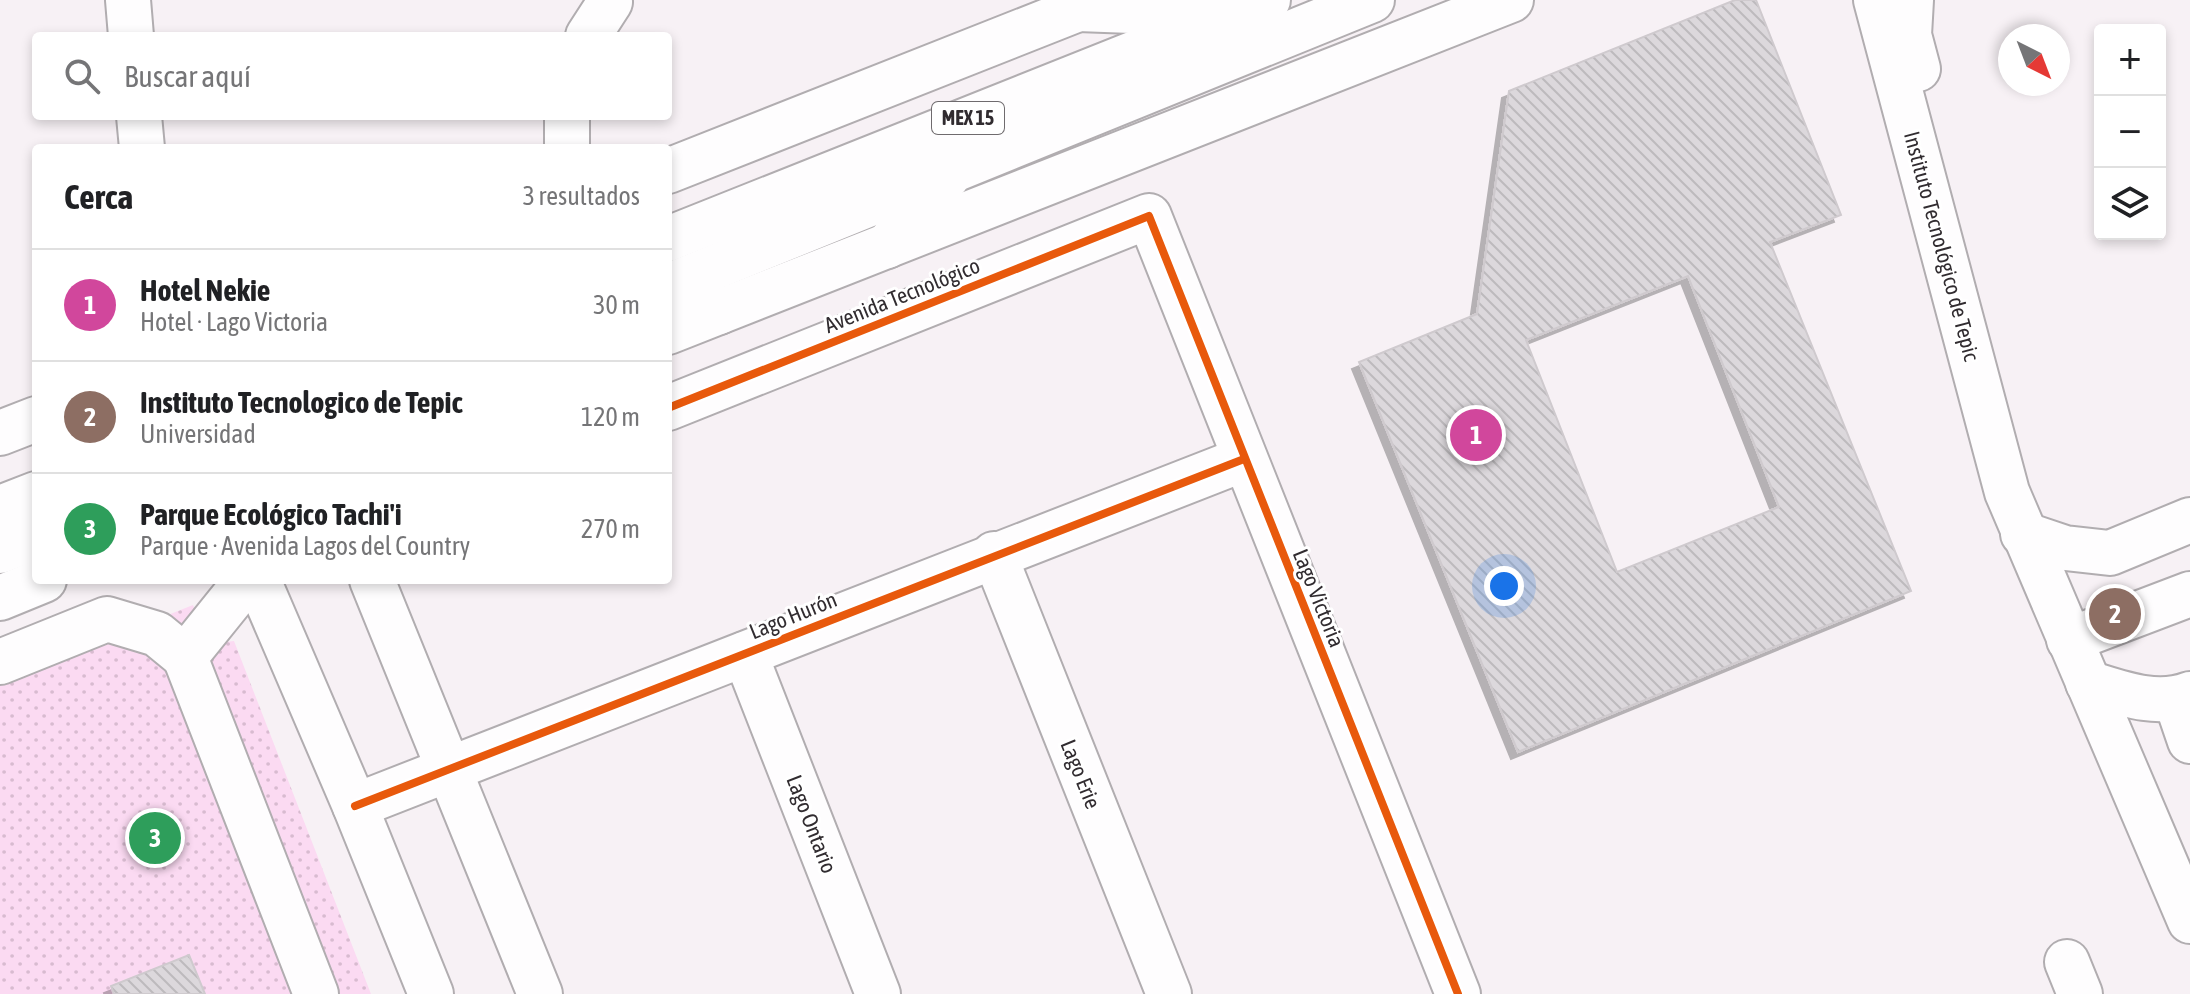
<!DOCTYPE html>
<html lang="es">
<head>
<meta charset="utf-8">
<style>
	body { margin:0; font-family:"Asap Condensed",sans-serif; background:#f6f6f6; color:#202124 }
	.controls { position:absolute; right:24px; top:24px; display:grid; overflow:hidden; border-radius:8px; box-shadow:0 4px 12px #0003 }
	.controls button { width:72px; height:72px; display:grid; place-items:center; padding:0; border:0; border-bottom:2px solid #e0e0e0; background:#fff; color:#202124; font:40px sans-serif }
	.compass { position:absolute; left:1998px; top:24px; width:72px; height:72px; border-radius:50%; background:#fff; box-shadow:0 4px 12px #0003; rotate:138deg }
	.you { position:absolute; left:1504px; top:586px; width:28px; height:28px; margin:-20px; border:6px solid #fff; border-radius:50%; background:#1a73e8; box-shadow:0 0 0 12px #1a73e833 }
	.badge { display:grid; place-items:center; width:52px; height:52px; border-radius:50%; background:#767175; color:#fff; font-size:26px; font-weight:700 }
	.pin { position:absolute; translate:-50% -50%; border:4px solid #fff; box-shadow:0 2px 8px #0006 }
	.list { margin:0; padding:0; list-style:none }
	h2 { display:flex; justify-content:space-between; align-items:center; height:104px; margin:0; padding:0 32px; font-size:34px }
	h2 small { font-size:26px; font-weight:400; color:#757577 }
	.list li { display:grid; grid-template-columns:52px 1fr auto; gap:24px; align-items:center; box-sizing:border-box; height:112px; padding:0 32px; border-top:2px solid #e0e0e0 }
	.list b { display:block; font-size:30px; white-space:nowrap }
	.list p { margin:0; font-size:26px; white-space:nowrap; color:#757577 }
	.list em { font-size:26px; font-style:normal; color:#757577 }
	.icon { flex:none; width:44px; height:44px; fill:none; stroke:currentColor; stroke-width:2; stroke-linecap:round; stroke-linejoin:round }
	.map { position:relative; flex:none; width:2190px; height:994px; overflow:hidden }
	.search { position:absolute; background:#fff; box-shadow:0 4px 12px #0003; left:32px; top:32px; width:640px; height:88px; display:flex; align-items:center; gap:20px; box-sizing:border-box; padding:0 28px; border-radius:8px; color:#757577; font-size:30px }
	.panel { position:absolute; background:#fff; box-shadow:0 4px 12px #0003; left:32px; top:144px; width:640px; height:440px; border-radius:8px }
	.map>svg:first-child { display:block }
</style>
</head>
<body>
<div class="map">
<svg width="2190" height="994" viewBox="0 0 2190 994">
	<defs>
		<pattern id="grass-dots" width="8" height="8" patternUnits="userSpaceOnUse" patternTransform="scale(2)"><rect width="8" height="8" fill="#fbdaf2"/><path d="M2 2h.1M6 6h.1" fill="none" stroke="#d8bbd0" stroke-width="1.8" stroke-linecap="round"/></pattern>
		<pattern id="building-back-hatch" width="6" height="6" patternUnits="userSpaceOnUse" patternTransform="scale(2)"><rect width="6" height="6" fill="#dcd8dc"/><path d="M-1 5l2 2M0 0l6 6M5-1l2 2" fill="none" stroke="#bdbabd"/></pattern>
		<filter id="shadow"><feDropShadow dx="-7" dy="7" stdDeviation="0" flood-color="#0004"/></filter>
	</defs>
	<rect width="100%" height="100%" fill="#f7f1f5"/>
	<polygon fill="url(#grass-dots)" points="193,605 208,644 234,641 371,994 0,994 0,682"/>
	<g fill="url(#building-back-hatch)" stroke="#cfcace" stroke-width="2" fill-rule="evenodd" filter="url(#shadow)">
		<path d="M1735 0H1756L1841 215 1770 242 1911 591 1518 752 1359 362 1477 314 1509 91ZM1688 276 1779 507 1617 572 1526 340Z"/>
		<polygon points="189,955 205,994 114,994 111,986"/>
	</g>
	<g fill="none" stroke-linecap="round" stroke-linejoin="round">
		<defs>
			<g id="minor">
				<polyline points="128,0 131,36"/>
				<polyline points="1876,0 2007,492 2190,921"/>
				<polyline points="1911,0 1909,35 1918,69"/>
				<polyline points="588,36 610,2"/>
				<polyline points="139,116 142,148"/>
				<polyline points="567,148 567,116"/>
				<polyline points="668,408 1149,216 1458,994"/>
				<polyline points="2023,534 2065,548 2110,553 2190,520"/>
				<polyline points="994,554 1169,994"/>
				<polyline points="247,580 185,657 316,994"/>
				<polyline points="258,580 355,806 431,994"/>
				<polyline points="372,580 540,994"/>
				<polyline points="2069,640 2190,594"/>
				<polyline points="745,654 878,994"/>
				<polyline points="0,662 107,619 157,634 185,657"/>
				<path d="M2088 683C2121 693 2156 707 2190 694"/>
				<polyline points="2176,700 2190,741"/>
				<polyline points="355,806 1244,459"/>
				<polyline points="2067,962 2080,994"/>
			</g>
			<g id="major">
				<polyline points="668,171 1101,0"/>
				<polyline points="668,332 1511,0"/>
				<polyline points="0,433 36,419"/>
				<polyline points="0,598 44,580"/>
			</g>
			<g id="highway">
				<polyline points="1078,9 1213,14"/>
				<polyline points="668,239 1268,0"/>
				<polyline points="887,246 948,176"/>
				<polyline points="668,286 1372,0"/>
				<polyline points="668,307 719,312"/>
				<polyline points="0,508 36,494"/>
				<polyline points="0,551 36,537"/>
			</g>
		</defs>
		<use href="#minor" stroke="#b1adb0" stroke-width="48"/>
		<use href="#major" stroke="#b1adb0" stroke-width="48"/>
		<use href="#highway" stroke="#b1adb0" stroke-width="48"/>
		<use href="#minor" stroke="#fefdfe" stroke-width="44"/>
		<use href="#major" stroke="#fefdfe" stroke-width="44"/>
		<use href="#highway" stroke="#fefdfe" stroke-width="44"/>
		<defs>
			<g id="cycleway">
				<polyline points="668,408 1149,216 1458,994"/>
				<polyline points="355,806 1244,459"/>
			</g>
		</defs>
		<use href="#cycleway" stroke="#fff" stroke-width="13"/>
		<use href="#cycleway" stroke="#e8590c" stroke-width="8"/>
	</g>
	<g text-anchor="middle" stroke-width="6" stroke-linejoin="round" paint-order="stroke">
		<rect fill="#fff" stroke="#6f6b6e" stroke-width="2" x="932" y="102" width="72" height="32" rx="6"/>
		<g font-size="20" font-weight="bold" fill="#312c30">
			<text x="968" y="125">MEX 15</text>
		</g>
		<g font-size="22" fill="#312c30" stroke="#fff">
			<text transform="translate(1942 246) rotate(75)" y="8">Instituto Tecnológico de Tepic</text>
			<text transform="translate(902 295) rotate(-22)" y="8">Avenida Tecnológico</text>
			<text transform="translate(1319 598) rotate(68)" y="8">Lago Victoria</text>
			<text transform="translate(793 615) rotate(-22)" y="8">Lago Hurón</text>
			<text transform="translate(1081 774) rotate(68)" y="8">Lago Erie</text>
			<text transform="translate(812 824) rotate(69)" y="8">Lago Ontario</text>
		</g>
	</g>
</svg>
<div class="controls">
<button>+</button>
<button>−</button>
<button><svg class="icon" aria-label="layers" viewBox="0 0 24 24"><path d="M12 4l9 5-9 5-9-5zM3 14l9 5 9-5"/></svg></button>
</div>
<svg class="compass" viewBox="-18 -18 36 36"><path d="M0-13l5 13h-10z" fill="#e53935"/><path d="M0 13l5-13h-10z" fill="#757577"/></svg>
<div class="you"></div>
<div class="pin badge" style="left:1476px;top:435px;background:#d1479c">1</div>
<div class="pin badge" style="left:2115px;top:614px;background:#8d6e63">2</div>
<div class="pin badge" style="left:155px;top:838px;background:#2e9e5b">3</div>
<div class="search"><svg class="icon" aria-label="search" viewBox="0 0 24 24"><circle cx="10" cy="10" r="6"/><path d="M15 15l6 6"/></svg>Buscar aquí</div>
<section class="panel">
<h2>Cerca<small>3 resultados</small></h2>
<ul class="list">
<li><span class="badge" style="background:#d1479c">1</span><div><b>Hotel Nekie</b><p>Hotel · Lago Victoria</p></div><em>30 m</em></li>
<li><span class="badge" style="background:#8d6e63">2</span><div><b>Instituto Tecnologico de Tepic</b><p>Universidad</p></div><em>120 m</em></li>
<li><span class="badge" style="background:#2e9e5b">3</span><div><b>Parque Ecológico Tachi'i</b><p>Parque · Avenida Lagos del Country</p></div><em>270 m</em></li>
</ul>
</section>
</div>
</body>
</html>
